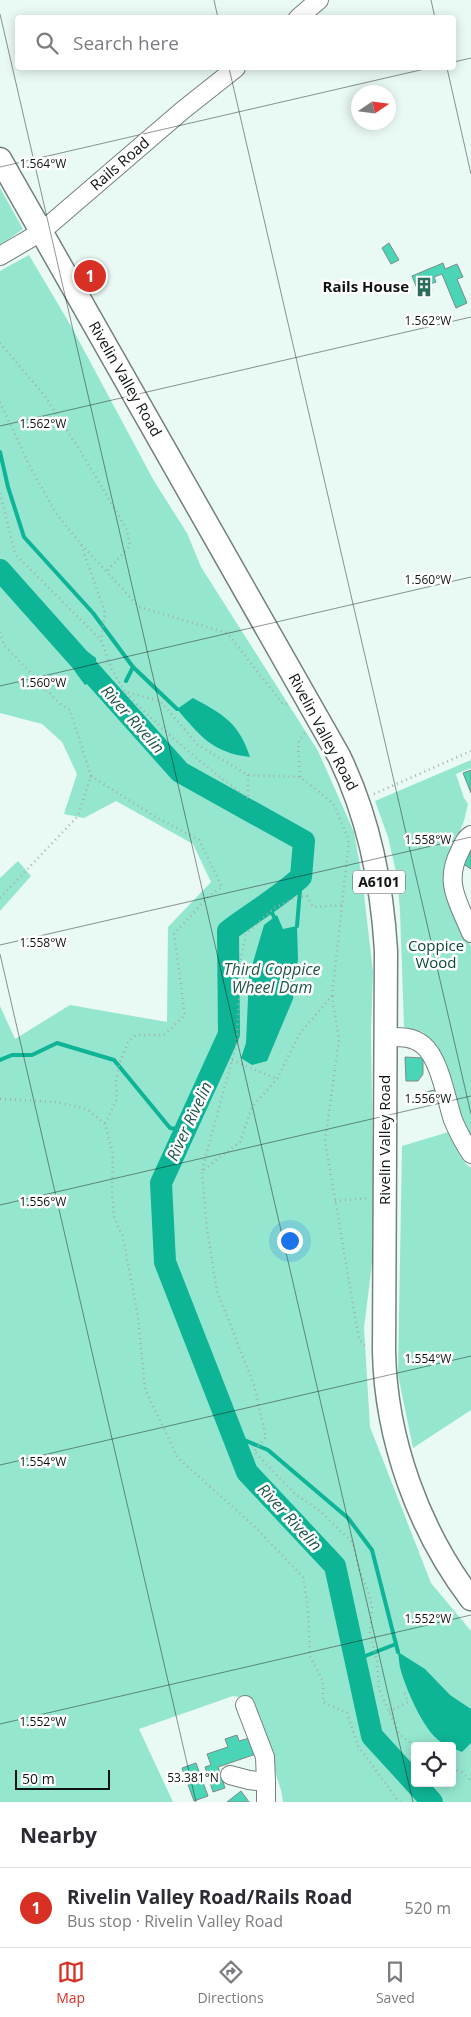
<!DOCTYPE html>
<html lang="en">
<head>
<meta charset="utf-8">
<style>
	body { margin:0; font-family:"Open Sans",sans-serif; background:#f2f2f3; color:#2b2b33 }
	.controls { position:absolute; right:15px; bottom:15px; display:grid; overflow:hidden; border-radius:5px; box-shadow:0 2px 12px #0003 }
	.controls button { width:45px; height:45px; display:grid; place-items:center; padding:0; border:0; border-bottom:1px solid #e1e1e2; background:#fff; color:#2b2b33; font:25px sans-serif }
	.compass { position:absolute; left:351px; top:85px; width:45px; height:45px; border-radius:50%; background:#fff; box-shadow:0 2px 12px #0003; rotate:77deg }
	.scale { position:absolute; left:15px; bottom:12px; width:95px; box-sizing:border-box; padding-left:5px; border:2px solid #0f1412; border-top:0; font-size:14px; line-height:18px; white-space:nowrap; color:#0f1412; -webkit-text-stroke:4px #fff; paint-order:stroke }
	.you { position:absolute; left:289px; top:1240px; width:18px; height:18px; margin:-12px; border:4px solid #fff; border-radius:50%; background:#1a73e8; box-shadow:0 0 0 8px #1a73e833 }
	.badge { display:grid; place-items:center; width:32px; height:32px; border-radius:50%; background:#d93025; color:#fff; font-size:16px; font-weight:700 }
	.pin { position:absolute; translate:-50% -50%; border:2px solid #fff; box-shadow:0 1px 5px #0006 }
	.list { margin:0; padding:0; list-style:none }
	h2 { display:flex; justify-content:space-between; align-items:center; height:65px; margin:0; padding:0 20px; font-size:21px }
	h2 small { font-size:16px; font-weight:400; color:#7c7c81 }
	.list li { display:grid; grid-template-columns:32px 1fr auto; gap:15px; align-items:center; box-sizing:border-box; height:80px; padding:0 20px; border-top:1px solid #e1e1e2 }
	.list b { display:block; font-size:19px; white-space:nowrap }
	.list p { margin:0; font-size:16px; white-space:nowrap; color:#7c7c81 }
	.list em { font-size:16px; font-style:normal; color:#7c7c81 }
	.icon { flex:none; width:28px; height:28px; fill:none; stroke:currentColor; stroke-width:2; stroke-linecap:round; stroke-linejoin:round }
	.map { position:relative; flex:none; width:471px; height:1802px; overflow:hidden }
	.search { position:absolute; background:#fff; box-shadow:0 2px 12px #0003; left:15px; right:15px; top:15px; height:55px; display:flex; align-items:center; gap:12px; box-sizing:border-box; padding:0 18px; border-radius:5px; color:#7c7c81; font-size:19px }
	.sheet { height:145px; background:#fff }
	nav { display:flex; justify-content:space-around; align-items:center; box-sizing:border-box; height:70px; border-top:1px solid #e1e1e2; background:#fff; font-size:14px; color:#7c7c81 }
	nav a { display:grid; justify-items:center; gap:2px }
	nav .on { color:#d93025 }
	.map>svg:first-child { display:block }
</style>
</head>
<body>
<div class="map">
<svg width="471" height="1802" viewBox="0 0 471 1802">
	<rect width="100%" height="100%" fill="#e9f9f4"/>
	<g fill="#95e6cf" fill-rule="evenodd">
		<polygon points="0,188 23,229 0,245"/>
		<path d="M29 255 71 326 154 481 187 533 201 567 318 751 354 832 362 878 373 972 371 1031 374 1247 364 1328 370 1427 431 1583 471 1631V1802H283L281 1790 252 1699 233 1696 139 1729 173 1802H0V1006L15 1039 70 1005 167 1022 168 927 211 882 193 844 116 801 84 818 64 814 77 774 62 742 42 724 0 713V271ZM415 1746H452V1783H415Z"/>
		<polygon points="471,760 471,768 456,774 464,798 468,804 464,821 445,866 446,883 471,947 471,1140 454,1104 440,1056 423,1032 404,1027 400,911 397,876 388,837 375,801"/>
		<polygon points="18,861 31,876 0,911 0,878"/>
		<path d="M452 1131C456 1145 459 1160 471 1168V1410L413 1448 398 1375 402 1146Z"/>
	</g>
	<g fill="#0eb496">
		<polygon points="81,647 96,658 97,679 85,685 76,673 69,661"/>
		<path d="M193 698C223 714 239 723 250 757 213 753 200 736 177 709Z"/>
		<polygon points="277,915 283,929 297,926 298,959 293,999 267,1061 252,1065 241,1058 246,1043 249,976 264,925"/>
		<path d="M398 1652 425 1669 450 1695 471 1709V1743L462 1752 452 1748V1746C429 1746 407 1691 401 1671 399 1665 399 1658 398 1652Z"/>
	</g>
	<g fill="none" stroke-linecap="round" stroke-linejoin="round">
		<g stroke="#0eb496" stroke-width="4">
			<polyline points="0,452 8,487 24,537 93,613 133,667 126,681"/>
			<polyline points="133,667 177,709"/>
			<polyline points="267,902 274,917"/>
			<polyline points="297,926 301,877"/>
			<polyline points="0,1060 12,1055 32,1055 57,1043 114,1060 170,1128 184,1130"/>
			<polyline points="232,1435 268,1450 348,1518 372,1550 398,1652"/>
			<polyline points="355,1660 396,1644"/>
		</g>
		<g stroke="#0eb496" stroke-width="22">
			<path d="M0 570 180 772 304 841 301 877C279 897 252 913 228 931L229 1034 161 1183 165 1262 247 1472 335 1566 372 1736 415 1783"/>
			<polyline points="415,1783 432,1802"/>
		</g>
	</g>
	<g fill="#4ad5b6" stroke="#7d8b86">
		<polygon points="389,243 399,260 391,264 382,248"/>
		<polygon points="443,263 445,269 457,264 463,277 457,279 467,303 456,308 442,274 434,277 436,282 430,284 432,290 420,296 412,276"/>
		<polygon points="471,770 471,793 463,773"/>
		<polygon points="471,845 471,869 460,862"/>
		<polygon points="405,1057 423,1058 423,1074 418,1081 406,1081"/>
		<polygon points="435,1090 438,1100 428,1102 425,1092"/>
		<polygon points="237,1735 239,1741 253,1737 259,1753 218,1767 225,1788 213,1792 205,1767 211,1765 207,1754 228,1747 225,1739"/>
		<polygon points="196,1763 208,1796 194,1801 182,1768"/>
		<polygon points="241,1791 249,1802 227,1802"/>
	</g>
	<g fill="none" stroke-linecap="round" stroke-linejoin="round">
		<defs>
			<g id="minor">
				<polyline points="298,18 319,0"/>
				<polyline points="0,256 41,232 183,110 236,68"/>
				<path d="M471 835C465 838 463 845 460 851 443 883 459 903 471 933"/>
				<path d="M386 1037C399 1037 412 1036 423 1045 440 1059 446 1099 453 1120 458 1132 464 1143 471 1154"/>
				<polyline points="245,1705 265,1757 266,1782"/>
				<polyline points="230,1775 249,1780 266,1782 266,1802"/>
			</g>
			<path id="major" d="M0 159 339 756C369 818 382 882 386 951L384 1352C386 1439 418 1529 471 1599"/>
		</defs>
		<use href="#minor" stroke="#73817d" stroke-width="20"/>
		<use href="#major" stroke="#73817d" stroke-width="25"/>
		<g stroke="#a3afab" stroke-width="2.5" stroke-dasharray="1 4" stroke-linecap="butt">
			<polyline points="0,343 44,395 81,452 127,530 130,546 106,572"/>
			<polyline points="0,402 30,467 56,513 80,543 139,607 227,633 283,704 290,704"/>
			<polyline points="0,493 15,554 101,640 112,670 125,692 160,701 198,745 248,775 300,777 333,803 349,840 332,996 300,1033 277,1079 252,1107 240,1142 202,1171 207,1229 217,1291 254,1385 266,1437 254,1451 295,1494 320,1511 353,1543 359,1569 368,1591 372,1606 370,1633 377,1661 379,1689 399,1734 415,1746"/>
			<polyline points="81,545 105,612 101,640"/>
			<polyline points="0,632 4,645 59,703 70,710 91,776 78,816 0,898"/>
			<path d="M126 693C165 733 203 765 248 798"/>
			<polyline points="248,775 248,798"/>
			<polyline points="91,776 154,816 199,840 222,887 209,896 174,934 185,1015 164,1035 136,1035 128,1042 119,1065 116,1081 117,1099 105,1124"/>
			<polyline points="300,777 298,743 306,731"/>
			<polyline points="374,794 471,751"/>
			<polyline points="332,996 339,1040 325,1141 359,1339 366,1347"/>
			<polyline points="232,1060 277,1079"/>
			<polyline points="0,1099 55,1102 87,1109 105,1124 113,1154 112,1190 114,1217 123,1237 138,1317 145,1389 178,1458 254,1526 303,1577 308,1608 310,1656 323,1681 323,1702 347,1713 358,1746 397,1799 401,1802"/>
			<polyline points="202,1170 237,1042 240,962 246,934 274,908 297,897 307,896 313,907 342,905"/>
			<polyline points="335,1201 368,1198"/>
			<polyline points="389,1712 408,1702 404,1691"/>
			<polyline points="452,1769 462,1772 471,1781"/>
		</g>
		<use href="#minor" stroke="#fff" stroke-width="18"/>
		<use href="#major" stroke="#fff" stroke-width="22"/>
	</g>
	<path fill="none" stroke="#0f1412" stroke-width="1" stroke-opacity="0.45" d="M214 0 218 18M431 0 435 18M0 14 413 1802M454 62 471 58M229 68 471 1114M447 68 471 174M0 167 429 68M0 426 471 317M0 686 471 577M0 945 471 837M0 954 196 1802M0 1205 471 1096M0 1465 471 1356M0 1724 471 1615"/>
	<defs>
		<symbol id="building-bare" viewBox="-9 -9 18 18"><path d="M-4-6H4V6H1V3H-1V6H-4ZM-2.5-4.3h1.7v1.8h-1.7ZM.8-4.3h1.7v1.8H.8ZM-2.5-1h1.7V.8h-1.7ZM.8-1h1.7V.8H.8Z" fill="#2b6d5d" stroke="#fff" stroke-width="2.5" paint-order="stroke"/></symbol>
	</defs>
	<g fill-rule="evenodd">
		<use href="#building-bare" x="410" y="273" width="28" height="28"/>
	</g>
	<g text-anchor="middle" stroke-width="5" stroke-linejoin="round" paint-order="stroke">
		<rect fill="#fff" stroke="#575a59" stroke-width="1" x="353" y="870.5" width="52" height="23" rx="4"/>
		<g font-size="14" font-weight="bold" fill="#0f1412">
			<text x="379" y="887">A6101</text>
		</g>
		<g font-size="15" fill="#0f1412" stroke="#fff">
			<text transform="translate(120 164) rotate(-41)" y="5">Rails Road</text>
			<text transform="translate(125 379) rotate(60)" y="5">Rivelin Valley Road</text>
			<text transform="translate(323 732) rotate(62)" y="5">Rivelin Valley Road</text>
			<text transform="translate(385 1140) rotate(-90)" y="5">Rivelin Valley Road</text>
		</g>
		<g font-size="15" font-weight="bold" fill="#0f1412" stroke="#fff" text-anchor="end">
			<text x="409" y="292">Rails House</text>
		</g>
		<g font-size="15" fill="#074639" stroke="#fff">
			<text x="436" y="951">Coppice<tspan x="436" dy="17">Wood</tspan></text>
		</g>
		<g font-size="16" font-style="italic" fill="#1e5649" stroke="#fff">
			<text transform="translate(133 719) rotate(48)" y="6">River Rivelin</text>
			<text x="272" y="975">Third Coppice<tspan x="272" dy="18">Wheel Dam</tspan></text>
			<text transform="translate(189 1121) rotate(-65)" y="6">River Rivelin</text>
			<text transform="translate(290 1517) rotate(47)" y="6">River Rivelin</text>
		</g>
	</g>
	<g font-size="12" text-anchor="middle" fill="#0f1412" stroke="#fff" stroke-width="5" stroke-linejoin="round" paint-order="stroke">
		<text x="43" y="168">1.564°W</text>
		<text x="428" y="325">1.562°W</text>
		<text x="43" y="428">1.562°W</text>
		<text x="428" y="584">1.560°W</text>
		<text x="43" y="687">1.560°W</text>
		<text x="428" y="844">1.558°W</text>
		<text x="43" y="947">1.558°W</text>
		<text x="428" y="1103">1.556°W</text>
		<text x="43" y="1206">1.556°W</text>
		<text x="428" y="1363">1.554°W</text>
		<text x="43" y="1466">1.554°W</text>
		<text x="428" y="1623">1.552°W</text>
		<text x="43" y="1726">1.552°W</text>
		<text x="193" y="1782">53.381°N</text>
	</g>
</svg>
<div class="controls">
<button><svg class="icon" aria-label="locate" viewBox="0 0 24 24"><circle cx="12" cy="12" r="6"/><path d="M12 2v4M12 18v4M2 12h4M18 12h4"/></svg></button>
</div>
<svg class="compass" viewBox="-18 -18 36 36"><path d="M0-13l5 13h-10z" fill="#e53935"/><path d="M0 13l5-13h-10z" fill="#7c7c81"/></svg>
<div class="scale">50 m</div>
<div class="you"></div>
<div class="pin badge" style="left:90px;top:276px">1</div>
<div class="search"><svg class="icon" aria-label="search" viewBox="0 0 24 24"><circle cx="10" cy="10" r="6"/><path d="M15 15l6 6"/></svg>Search here</div>
</div>
<section class="sheet">
<h2>Nearby<small></small></h2>
<ul class="list">
<li><span class="badge">1</span><div><b>Rivelin Valley Road/Rails Road</b><p>Bus stop · Rivelin Valley Road</p></div><em>520 m</em></li>
</ul>
</section>
<nav>
<a class="on"><svg class="icon" aria-label="map" viewBox="0 0 24 24"><path d="M3 6l6-2 6 2 6-2v14l-6 2-6-2-6 2zM9 4v14M15 6v14"/></svg>Map</a>
<a><svg class="icon" aria-label="directions" viewBox="0 0 24 24"><path d="M12 3l9 9-9 9-9-9zM9 14v-3h6M13 9l2 2-2 2"/></svg>Directions</a>
<a><svg class="icon" aria-label="saved" viewBox="0 0 24 24"><path d="M7 4h10v16l-5-4-5 4z"/></svg>Saved</a>
</nav>
</body>
</html>
